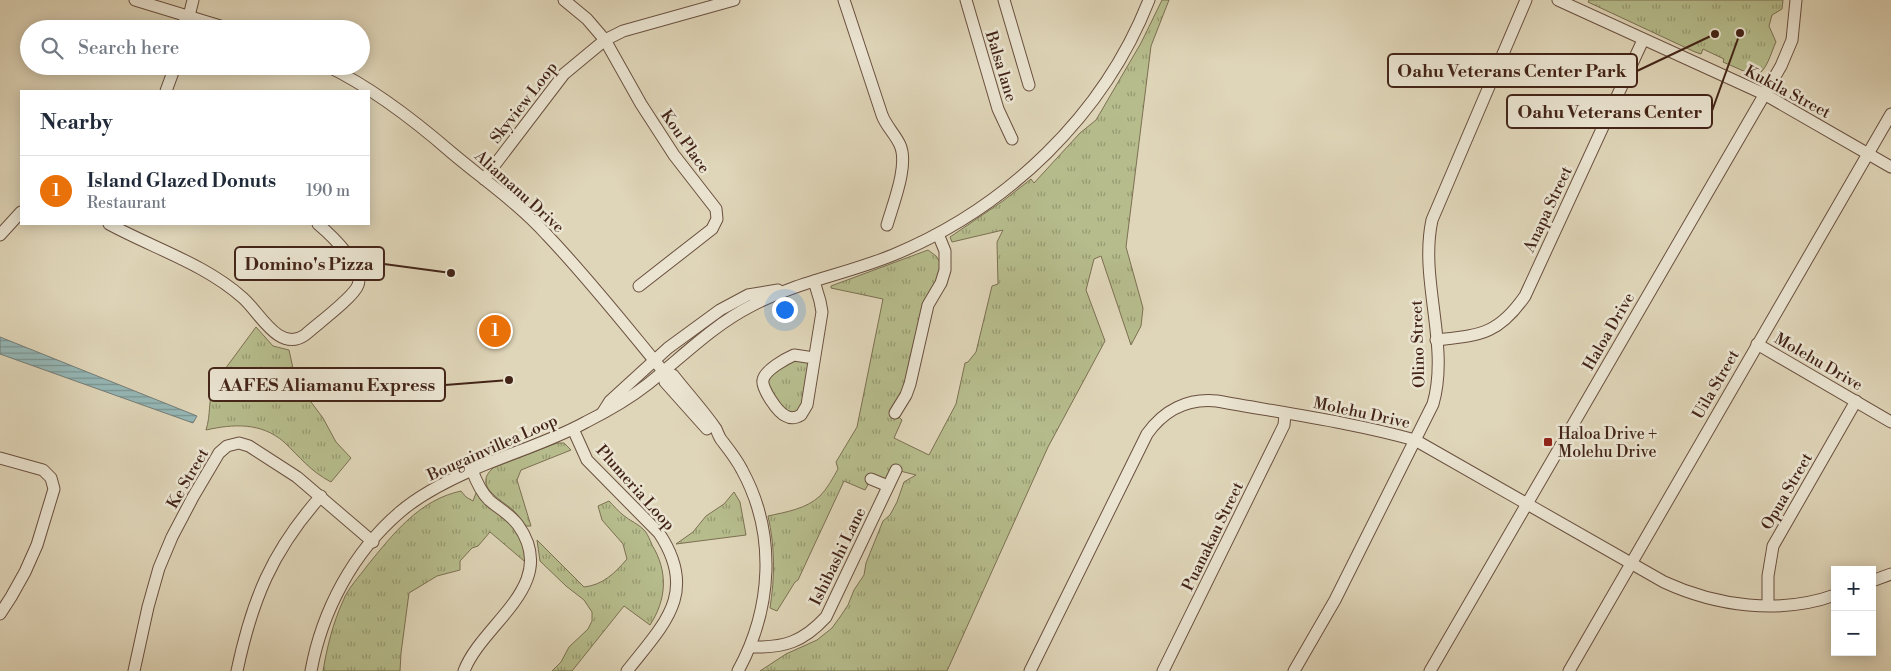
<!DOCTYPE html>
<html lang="en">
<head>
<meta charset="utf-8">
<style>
	body { margin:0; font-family:"Libre Bodoni",serif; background:#f6f6f7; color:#1f2937 }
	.controls { position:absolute; right:15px; bottom:15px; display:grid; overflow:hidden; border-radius:0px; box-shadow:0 2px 12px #0003 }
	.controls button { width:45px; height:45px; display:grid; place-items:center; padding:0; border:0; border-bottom:1px solid #e0e1e3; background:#fff; color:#1f2937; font:25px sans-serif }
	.you { position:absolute; left:784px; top:309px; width:18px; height:18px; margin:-12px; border:4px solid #fff; border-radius:50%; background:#1a73e8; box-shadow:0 0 0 8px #1a73e833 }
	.badge { display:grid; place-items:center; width:32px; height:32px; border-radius:50%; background:#7c3aed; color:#fff; font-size:16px; font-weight:700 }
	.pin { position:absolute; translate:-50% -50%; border:2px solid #fff; box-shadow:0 1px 5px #0006 }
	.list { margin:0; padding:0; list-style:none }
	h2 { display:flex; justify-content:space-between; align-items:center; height:65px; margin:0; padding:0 20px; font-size:21px }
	h2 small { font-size:16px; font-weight:400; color:#747a83 }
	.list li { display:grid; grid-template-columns:32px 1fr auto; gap:15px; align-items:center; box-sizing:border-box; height:70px; padding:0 20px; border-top:1px solid #e0e1e3 }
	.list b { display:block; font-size:19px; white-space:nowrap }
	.list p { margin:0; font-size:16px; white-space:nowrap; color:#747a83 }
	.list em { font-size:16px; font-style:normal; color:#747a83 }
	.icon { flex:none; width:28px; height:28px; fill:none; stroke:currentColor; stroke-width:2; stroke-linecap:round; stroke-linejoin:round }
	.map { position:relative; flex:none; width:1891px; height:671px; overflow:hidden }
	.search { position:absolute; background:#fff; box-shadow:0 2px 12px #0003; left:20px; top:20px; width:350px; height:55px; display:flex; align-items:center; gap:12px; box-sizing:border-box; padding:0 18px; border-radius:28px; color:#747a83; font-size:19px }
	.panel { position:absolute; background:#fff; box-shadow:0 2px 12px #0003; left:20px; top:90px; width:350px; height:135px; border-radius:0px }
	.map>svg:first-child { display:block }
</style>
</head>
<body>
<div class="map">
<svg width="1891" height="671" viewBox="0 0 1891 671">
	<defs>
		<pattern id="grass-tufts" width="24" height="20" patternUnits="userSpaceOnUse" patternTransform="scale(1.25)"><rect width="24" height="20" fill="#b6bc8c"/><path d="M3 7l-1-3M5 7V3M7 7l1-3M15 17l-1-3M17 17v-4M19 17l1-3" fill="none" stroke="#969971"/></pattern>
		<pattern id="water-rules" width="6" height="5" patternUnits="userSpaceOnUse" patternTransform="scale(1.25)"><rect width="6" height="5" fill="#95b7b6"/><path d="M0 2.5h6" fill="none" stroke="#7b9593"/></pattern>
	</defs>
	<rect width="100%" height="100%" fill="#dfd5b8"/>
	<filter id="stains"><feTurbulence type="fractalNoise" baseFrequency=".004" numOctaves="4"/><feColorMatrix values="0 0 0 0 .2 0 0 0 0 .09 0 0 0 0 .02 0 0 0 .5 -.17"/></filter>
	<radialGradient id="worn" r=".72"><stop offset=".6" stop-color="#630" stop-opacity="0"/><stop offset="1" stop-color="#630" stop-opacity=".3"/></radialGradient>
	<g fill="url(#grass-tufts)" stroke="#7c7052">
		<path d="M1162 0H1169L1151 46 1126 247 1143 308 1141 326 1131 345 1101 256 1094 259 1086 290 1105 341 1048 447 947 671H760L786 654 817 640 832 628 840 617 848 605 854 590 864 575 866 563 883 521 890 515 897 502 904 482 916 475 896 470 888 486 871 479 865 490 844 481 798 580 795 582 777 611 770 608C775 576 775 547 768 516 786 512 806 509 820 496 827 489 833 478 838 469L836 462 857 427 883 299 831 288V286L928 250 936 256 945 270 937 289 910 384 895 413 902 420 894 438 929 455 956 404 965 363 968 362 976 352 992 286 998 284 997 242 1003 230 952 242 950 237 1003 201 1031 179 1034 183 1080 133 1096 120 1141 43Z"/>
		<path d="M1589 0H1783L1782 9 1772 15 1769 26 1776 42C1771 52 1767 72 1755 76L1723 62 1724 59 1703 49 1701 54 1695 52 1588 2Z"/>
		<path d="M256 327 273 346 289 350 296 382 323 418 336 442 351 458 331 482C310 471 300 457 284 442 261 422 233 424 206 430 211 415 208 399 214 384Z"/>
		<polygon points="789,357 814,358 807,405 791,418 763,384"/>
		<path d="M557 443H564L571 450 521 470 517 480 531 526H526C522 521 518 515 513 510 499 498 473 486 493 468Z"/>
		<path d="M481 489 518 524 530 566 490 532 478 546 472 548 460 561V570L437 576 409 593 401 653 400 671H323C327 647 333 623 343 601 348 588 359 577 367 566 393 534 419 500 461 491L466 497 473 501 476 493Z"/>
		<polygon points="734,492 740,502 746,535 676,544 693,532 706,516 724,504"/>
		<path d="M609 501C614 506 618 511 623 515 630 521 639 524 645 531 648 535 650 540 652 545 668 571 667 599 650 625L624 606 572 671H552L561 662 569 647 588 629 592 621V612L584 600 566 586 540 561 537 540 584 587C603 585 615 573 627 559L623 544 602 520 598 506Z"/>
	</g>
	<polygon fill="url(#water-rules)" stroke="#747c76" points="0,337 197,416 193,423 0,354"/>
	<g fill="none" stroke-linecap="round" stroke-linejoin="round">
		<defs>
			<g id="minor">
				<polyline points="135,0 230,29"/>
				<polyline points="564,0 587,19 605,40 641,104 674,155 716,209 717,219 712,229 639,286"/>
				<path d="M844 0 882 115C886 126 895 134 900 145 909 165 893 204 887 225"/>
				<polyline points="966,0 998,109 1012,139"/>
				<polyline points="1004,0 1029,85"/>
				<polyline points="1558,0 1764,94 1891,167"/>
				<polyline points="179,29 189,16"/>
				<polyline points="190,29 189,16 193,0"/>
				<path d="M327 66C373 88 414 120 452 153 484 180 519 204 547 235 588 278 625 325 663 371"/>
				<polyline points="166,91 173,72 178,66"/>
				<polyline points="484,179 564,74 605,40 623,31 734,0"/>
				<path d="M109 224C153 248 205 264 243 298 260 313 279 353 305 335 316 325 354 297 358 285 365 267 331 235 318 224"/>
				<polyline points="0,235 21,212"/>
				<path d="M1436 340C1480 335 1498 335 1525 296L1643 40"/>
				<polyline points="1757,344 1891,422"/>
				<path d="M814 358 794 355C785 359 765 370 763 380 761 388 778 413 786 416 791 419 796 418 801 415L807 405 822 312 820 301 814 281"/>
				<path d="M663 371 673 375C687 393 703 410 716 429 718 433 719 438 723 442 730 451 737 460 742 470 777 534 772 609 738 671"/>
				<polyline points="663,371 665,382 707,429"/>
				<polyline points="603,412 610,401 668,348 720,310 748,295 778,290"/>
				<polyline points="895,413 906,395 910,384 928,305 941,283 945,270 945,251 938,234"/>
				<path d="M573 429 587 460 659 533C699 593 664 624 627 671"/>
				<polyline points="0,458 43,470 51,478 54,489 37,545 25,572 11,597 0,614"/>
				<polyline points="871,479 888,486"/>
				<polyline points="1872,581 1891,574"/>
				<polyline points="1768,605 1768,576 1773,546 1856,401"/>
				<path d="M751 647C784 648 803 642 826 617L896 470"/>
				<polyline points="134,671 148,607 159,568 172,537 193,497 219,453 227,446 239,443 249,446 297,477 373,542"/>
				<path d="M237 671C252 600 272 551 321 496"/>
				<path d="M311 671C322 611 353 552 400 512 421 494 447 481 472 470 510 453 550 442 586 422 608 411 629 399 648 384 682 357 712 326 751 306 796 282 847 274 893 255 1007 208 1104 115 1149 0"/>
				<path d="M464 671C482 623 561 585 518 525 511 515 498 508 489 500 481 492 476 481 472 470"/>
				<path d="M1030 671 1147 434C1164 410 1188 398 1217 401 1283 413 1351 422 1415 440L1664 582C1716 606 1780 615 1835 595"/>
				<polyline points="1163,671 1284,425 1285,414"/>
				<path d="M1294 671 1335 600 1433 404C1450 345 1419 280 1432 220L1526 0"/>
				<polyline points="1430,671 1781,66 1792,40 1796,0"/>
				<polyline points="1569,671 1891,114"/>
			</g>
		</defs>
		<use href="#minor" stroke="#6a503f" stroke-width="13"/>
		<use href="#minor" stroke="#eae4d1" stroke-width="11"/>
	</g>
	<rect fill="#8f2418" stroke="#eae4d1" stroke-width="2" x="1543" y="437" width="10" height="10" rx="2.5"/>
	<g text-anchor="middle" stroke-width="5" stroke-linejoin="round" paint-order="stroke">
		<g font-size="16" fill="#432417" stroke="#eae4d1">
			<text transform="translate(1002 66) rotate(73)" y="6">Balsa lane</text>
			<text transform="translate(1788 91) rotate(28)" y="6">Kukila Street</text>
			<text transform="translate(523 102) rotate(-52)" y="6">Skyview Loop</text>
			<text transform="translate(686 141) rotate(55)" y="6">Kou Place</text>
			<text transform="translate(520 191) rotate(42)" y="6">Aliamanu Drive</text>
			<text transform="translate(1547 209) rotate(-65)" y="6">Anapa Street</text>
			<text transform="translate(1608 331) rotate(-60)" y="6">Haloa Drive</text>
			<text transform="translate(1417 344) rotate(-92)" y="6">Olino Street</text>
			<text transform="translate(1819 361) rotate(30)" y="6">Molehu Drive</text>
			<text transform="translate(1715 384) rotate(-60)" y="6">Uila Street</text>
			<text transform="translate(1362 412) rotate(12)" y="6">Molehu Drive</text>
			<text transform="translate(492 447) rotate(-24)" y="6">Bougainvillea Loop</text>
			<text transform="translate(187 478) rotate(-60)" y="6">Ke Street</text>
			<text transform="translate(636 487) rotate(48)" y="6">Plumeria Loop</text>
			<text transform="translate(1786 491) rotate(-60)" y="6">Opua Street</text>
			<text transform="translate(1212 536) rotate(-64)" y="6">Puanakau Street</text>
			<text transform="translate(837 556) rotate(-64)" y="6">Ishibashi Lane</text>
		</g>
		<g font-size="16" fill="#432417" stroke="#eae4d1" text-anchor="start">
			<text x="1558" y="439">Haloa Drive +<tspan x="1558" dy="18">Molehu Drive</tspan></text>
		</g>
	</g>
	<path fill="none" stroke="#432417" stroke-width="2" d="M1715 34L1637 71M1740 33L1712 111M451 273L384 264M509 380L445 385"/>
	<g fill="#432417" stroke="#eae4d1" stroke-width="2">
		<circle cx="1715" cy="34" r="5"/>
		<circle cx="1740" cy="33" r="5"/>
		<circle cx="451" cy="273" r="5"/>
		<circle cx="509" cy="380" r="5"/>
	</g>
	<g fill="#eae4d1" stroke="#432417" stroke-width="2">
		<rect x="1388" y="54" width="249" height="33" rx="5"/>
		<rect x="1507" y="95" width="205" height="33" rx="5"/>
		<rect x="235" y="247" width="149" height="33" rx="5"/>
		<rect x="209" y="368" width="236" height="33" rx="5"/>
	</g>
	<g font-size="18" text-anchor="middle" font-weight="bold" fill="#432417">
		<text x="1512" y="77">Oahu Veterans Center Park</text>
		<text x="1610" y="118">Oahu Veterans Center</text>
		<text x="309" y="270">Domino's Pizza</text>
		<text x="327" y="391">AAFES Aliamanu Express</text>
	</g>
	<rect width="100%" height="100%" filter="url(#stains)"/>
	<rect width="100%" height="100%" fill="url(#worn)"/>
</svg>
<div class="controls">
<button>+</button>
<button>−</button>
</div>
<div class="you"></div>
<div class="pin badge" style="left:495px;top:331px;background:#e8710a">1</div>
<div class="search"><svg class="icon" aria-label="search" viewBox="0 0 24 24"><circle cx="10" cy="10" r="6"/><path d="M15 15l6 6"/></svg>Search here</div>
<section class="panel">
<h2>Nearby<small></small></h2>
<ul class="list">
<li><span class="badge" style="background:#e8710a">1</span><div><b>Island Glazed Donuts</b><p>Restaurant</p></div><em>190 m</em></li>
</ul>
</section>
</div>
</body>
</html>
